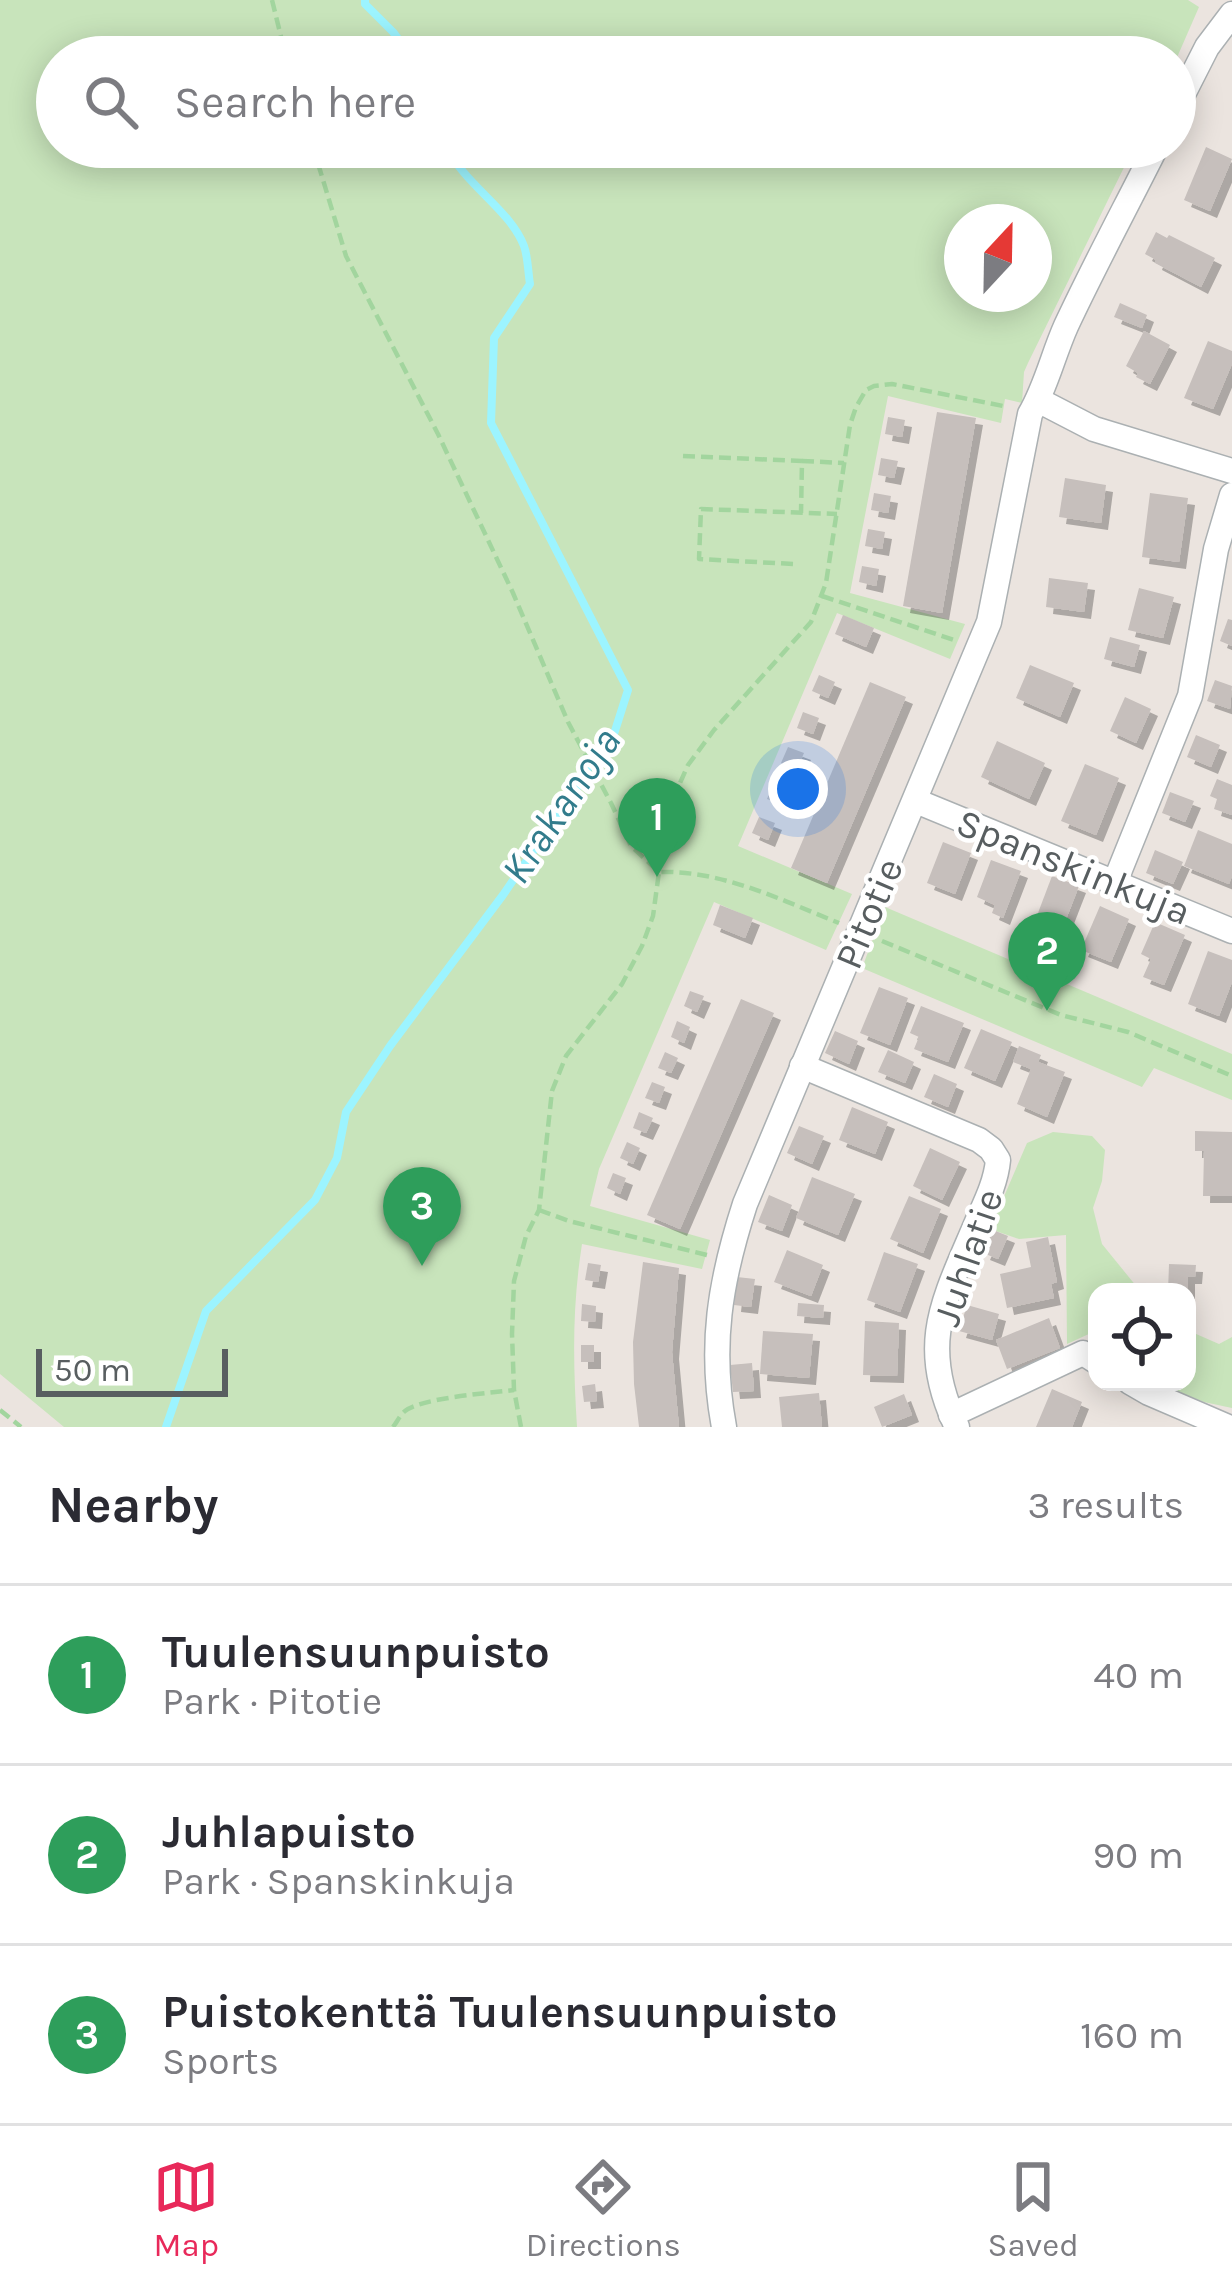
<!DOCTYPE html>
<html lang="en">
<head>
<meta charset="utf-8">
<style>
	body { margin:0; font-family:Karla,sans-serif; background:#f2f2f3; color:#2b2b33 }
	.controls { position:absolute; right:36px; bottom:36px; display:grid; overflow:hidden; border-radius:24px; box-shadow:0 6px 30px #0003 }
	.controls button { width:108px; height:108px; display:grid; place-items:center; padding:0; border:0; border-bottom:3px solid #e1e1e2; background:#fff; color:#2b2b33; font:60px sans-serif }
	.compass { position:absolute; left:944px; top:204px; width:108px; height:108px; border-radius:50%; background:#fff; box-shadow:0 6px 30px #0003; rotate:22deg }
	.scale { position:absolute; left:36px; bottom:30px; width:192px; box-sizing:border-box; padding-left:12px; border:6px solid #585e60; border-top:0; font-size:33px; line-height:42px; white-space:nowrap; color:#585e60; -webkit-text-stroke:9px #fff; paint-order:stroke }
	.you { position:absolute; left:798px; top:789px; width:42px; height:42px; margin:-30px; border:9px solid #fff; border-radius:50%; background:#1a73e8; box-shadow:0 0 0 18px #1a73e833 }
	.badge { display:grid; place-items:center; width:78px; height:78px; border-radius:50%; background:#e8295a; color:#fff; font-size:39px; font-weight:700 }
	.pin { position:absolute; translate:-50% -99px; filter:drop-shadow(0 3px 6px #0008) }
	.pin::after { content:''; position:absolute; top:63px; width:42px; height:36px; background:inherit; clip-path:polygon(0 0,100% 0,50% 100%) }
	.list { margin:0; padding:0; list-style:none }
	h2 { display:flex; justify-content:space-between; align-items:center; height:156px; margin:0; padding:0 48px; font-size:51px }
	h2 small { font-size:39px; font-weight:400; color:#7c7c81 }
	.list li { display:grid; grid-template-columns:78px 1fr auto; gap:36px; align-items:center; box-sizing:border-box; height:180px; padding:0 48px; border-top:3px solid #e1e1e2 }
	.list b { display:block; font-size:45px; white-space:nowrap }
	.list p { margin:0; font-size:39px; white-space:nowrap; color:#7c7c81 }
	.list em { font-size:39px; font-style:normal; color:#7c7c81 }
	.icon { flex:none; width:66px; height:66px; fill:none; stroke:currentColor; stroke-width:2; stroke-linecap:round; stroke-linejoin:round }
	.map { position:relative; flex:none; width:1232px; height:1427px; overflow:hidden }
	.search { position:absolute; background:#fff; box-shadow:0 6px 30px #0003; left:36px; right:36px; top:36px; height:132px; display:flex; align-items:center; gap:30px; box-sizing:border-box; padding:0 42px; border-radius:66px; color:#7c7c81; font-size:45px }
	.sheet { height:696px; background:#fff }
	nav { display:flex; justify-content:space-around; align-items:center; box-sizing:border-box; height:168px; border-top:3px solid #e1e1e2; background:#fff; font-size:33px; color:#7c7c81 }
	nav a { display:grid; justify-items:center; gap:6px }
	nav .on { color:#e8295a }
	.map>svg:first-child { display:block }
</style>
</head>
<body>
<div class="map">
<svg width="1232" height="1427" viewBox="0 0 1232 1427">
	<defs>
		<filter id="shadow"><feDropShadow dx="7" dy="7" stdDeviation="0" flood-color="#0004"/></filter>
	</defs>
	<rect width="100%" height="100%" fill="#ebe4df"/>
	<g fill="#c8e4bb" fill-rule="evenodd">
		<path d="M0 0H1188L1199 7 1175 62V57H57V147H1134L1028 363 1024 372 1022 403 1005 399 1001 423 888 396 850 593 965 624 950 659 837 613 738 846 852 894 826 950 714 902 599 1169 590 1206 710 1240 702 1269 582 1244C572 1308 573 1362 577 1427H64L0 1374ZM962 222H1034V294H962Z"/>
		<polygon points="885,907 1232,1054 1232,1100 1154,1068 1142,1087 862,968"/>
		<polygon points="1053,1132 1092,1136 1105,1150 1102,1181 1093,1208 1102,1244 1141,1292 1097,1292 1097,1337 1091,1333 1067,1344 1066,1235 1019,1239 990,1229 1027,1143"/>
		<polygon points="1187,1330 1219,1344 1232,1337 1232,1408 1204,1402 1154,1382 1187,1382"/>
	</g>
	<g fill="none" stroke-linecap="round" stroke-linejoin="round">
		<g stroke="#9cf4ff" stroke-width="8">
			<polyline points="365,0 365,4 393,32 412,57"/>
			<path d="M166 1427 206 1311 315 1200 337 1158 346 1112 390 1046 503 895 614 734 628 690 491 423 494 338 530 284C528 272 528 257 524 246 510 209 461 182 448 147"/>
		</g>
	</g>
	<g fill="#c6bfbc" filter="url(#shadow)">
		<polygon points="1206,147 1232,159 1210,211 1184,200"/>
		<polygon points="1156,232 1167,238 1169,235 1215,258 1201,287 1155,263 1156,260 1145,254"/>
		<polygon points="1120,303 1147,315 1142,328 1114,317"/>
		<polygon points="1144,331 1170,345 1150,384 1136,377 1138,373 1126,366"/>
		<polygon points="1208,341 1232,351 1232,364 1213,409 1184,398"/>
		<polygon points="937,412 976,418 942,613 903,606"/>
		<polygon points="888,417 905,420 902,437 885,434"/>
		<polygon points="881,458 898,461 894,478 878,475"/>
		<polygon points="1065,478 1106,485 1101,523 1059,517"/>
		<polygon points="874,493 891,496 888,513 871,510"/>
		<polygon points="1150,493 1188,498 1179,562 1142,557"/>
		<polygon points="868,529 885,532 882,549 865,546"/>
		<polygon points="862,566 879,569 876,586 859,582"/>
		<polygon points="1049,578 1088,583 1084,612 1046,607"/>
		<polygon points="1139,588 1174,597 1163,638 1128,630"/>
		<polygon points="843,615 874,628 866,647 835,634"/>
		<polygon points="1228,619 1232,620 1232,646 1220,641"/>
		<polygon points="1110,637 1140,645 1134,667 1104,659"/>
		<polygon points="1030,665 1074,683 1060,717 1016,698"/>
		<polygon points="819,675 835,682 828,698 812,691"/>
		<polygon points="1215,680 1232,686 1230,709 1207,701"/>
		<polygon points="870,682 906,697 827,883 791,868"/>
		<polygon points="1125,697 1151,709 1136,743 1110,731"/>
		<polygon points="803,712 819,718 813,734 797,728"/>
		<polygon points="1196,735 1220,745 1211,767 1187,757"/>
		<polygon points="997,741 1045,763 1029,799 981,777"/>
		<polygon points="788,747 804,753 797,769 781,763"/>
		<polygon points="1085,764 1119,778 1096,835 1061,821"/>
		<polygon points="1217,779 1232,785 1232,815 1214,809 1217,799 1210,796"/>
		<polygon points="774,782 790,789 783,805 767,799"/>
		<polygon points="1170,792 1194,801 1185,822 1162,813"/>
		<polygon points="759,817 775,823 768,840 752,833"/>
		<polygon points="1198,830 1232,844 1232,876 1229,884 1184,866"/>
		<polygon points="943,842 971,853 955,894 927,883"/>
		<polygon points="1155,850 1183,862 1173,884 1146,873"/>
		<polygon points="991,860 1021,871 1003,918 992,913 995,905 977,897"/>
		<polygon points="1052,876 1079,886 1056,945 1030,934"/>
		<polygon points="720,905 753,918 745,938 713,925"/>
		<polygon points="1100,906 1129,919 1111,962 1081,950"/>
		<polygon points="1155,922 1185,935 1164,985 1143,977 1151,959 1141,954"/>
		<polygon points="1208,951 1232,960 1232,982 1219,1016 1188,1004"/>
		<polygon points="879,987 908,998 890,1045 860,1033"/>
		<polygon points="690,991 704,996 697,1012 684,1006"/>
		<polygon points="741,999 774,1013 680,1229 647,1215"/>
		<polygon points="921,1006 964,1023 948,1062 914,1049 919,1037 910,1033"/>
		<polygon points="677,1021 690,1027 684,1043 671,1037"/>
		<polygon points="981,1029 1012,1042 995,1081 964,1068"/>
		<polygon points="835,1031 858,1041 849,1064 825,1053"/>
		<polygon points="1019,1046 1041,1055 1038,1062 1065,1072 1047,1117 1017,1104 1031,1069 1013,1062"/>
		<polygon points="888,1050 914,1062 905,1083 878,1072"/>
		<polygon points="665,1052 678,1058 671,1073 658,1068"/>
		<polygon points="934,1074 957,1084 948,1107 924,1097"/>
		<polygon points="652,1082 665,1087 659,1103 645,1098"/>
		<polygon points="852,1107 888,1122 875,1154 839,1140"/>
		<polygon points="639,1112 653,1118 646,1133 633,1128"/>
		<polygon points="799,1126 824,1136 812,1164 787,1153"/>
		<polygon points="1195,1131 1232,1132 1232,1196 1203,1196 1204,1151 1195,1151"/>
		<polygon points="627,1142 640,1148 633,1164 620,1158"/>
		<polygon points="930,1148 960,1162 942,1200 913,1186"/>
		<polygon points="613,1173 626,1178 620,1194 607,1188"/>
		<polygon points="812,1177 855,1194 838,1235 796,1218"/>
		<polygon points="769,1195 792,1205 782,1231 758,1222"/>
		<polygon points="909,1196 941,1209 923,1253 890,1239"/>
		<polygon points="993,1230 1008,1236 998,1259 983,1253"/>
		<polygon points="1048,1237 1057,1282 1051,1284 1054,1298 1007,1308 1000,1274 1031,1267 1026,1242"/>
		<polygon points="787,1250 823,1265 811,1296 774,1282"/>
		<polygon points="884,1252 918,1264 900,1312 867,1300"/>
		<polygon points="643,1262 679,1268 672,1352 679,1427 639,1427 634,1384 633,1342"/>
		<polygon points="588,1263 601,1265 598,1282 585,1280"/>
		<polygon points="1169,1264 1196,1265 1195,1277 1188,1277 1188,1292 1168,1292"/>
		<polygon points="737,1277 755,1279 751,1307 734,1305"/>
		<polygon points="798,1303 824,1305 823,1318 797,1316"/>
		<polygon points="582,1304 596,1306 595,1322 581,1321"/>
		<polygon points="967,1305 999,1314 992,1340 959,1331"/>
		<polygon points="1049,1318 1060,1348 1007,1369 996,1340"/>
		<polygon points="865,1321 899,1323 897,1376 863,1375"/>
		<polygon points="763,1331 813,1334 809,1378 760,1374"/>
		<rect x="581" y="1345" width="13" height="17"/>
		<polygon points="752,1363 754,1391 733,1392 730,1365"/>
		<polygon points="595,1384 597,1401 584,1402 582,1386"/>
		<polygon points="1052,1389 1082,1402 1072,1427 1036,1427"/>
		<polygon points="819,1393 822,1427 782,1427 779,1397"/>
		<polygon points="904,1394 912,1415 882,1427 874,1407"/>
	</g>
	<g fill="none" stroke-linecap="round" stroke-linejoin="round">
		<defs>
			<g id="minor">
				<polyline points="1175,110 1207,47 1232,14"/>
				<polyline points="1038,400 1094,429 1232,471"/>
				<polyline points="916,801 1232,931"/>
				<polyline points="1115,882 1190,696 1216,549 1232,495"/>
				<path d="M802 1066 979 1140 991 1149 998 1160C996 1182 986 1202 977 1222 944 1300 917 1344 957 1427"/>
				<polyline points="1130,1382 1149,1393 1228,1427"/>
				<polyline points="951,1415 1083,1353 1097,1362"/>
				<path d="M724 1427C709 1346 720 1281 745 1204L989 622 1030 414C1046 387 1053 355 1066 326 1094 266 1126 207 1156 147"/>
			</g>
		</defs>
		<use href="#minor" stroke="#abb0b2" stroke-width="27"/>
		<g stroke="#a2d59e" stroke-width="4.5" stroke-dasharray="12 6" stroke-linecap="butt">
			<polyline points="272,0 286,57"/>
			<path d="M313 147 346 256 438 434 513 593 568 722 611 803 631 846 659 872C722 870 781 900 839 923"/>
			<polyline points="683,456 802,461 801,513"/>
			<polyline points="802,461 844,463"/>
			<polyline points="793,564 699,559 701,509 837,514"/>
			<polyline points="822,596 957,641"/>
			<polyline points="882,941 1061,1015 1128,1032 1232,1076"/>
			<polyline points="539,1210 569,1221 707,1255"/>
			<polyline points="0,1410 21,1427"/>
			<path d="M393 1427C397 1422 400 1415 405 1411 421 1398 489 1393 514 1390"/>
			<polyline points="521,1427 514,1390 512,1334 514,1281 526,1236 539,1210 552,1091 566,1056 622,984 642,946 653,916 659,872 660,828 688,765 714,730 811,622 826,583 850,425 856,407 866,390 874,386 892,384 1008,407"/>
		</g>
		<use href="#minor" stroke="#fff" stroke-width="24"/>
	</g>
	<g text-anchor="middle" stroke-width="9" stroke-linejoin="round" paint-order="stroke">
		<g font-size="39" fill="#585e60" stroke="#fff">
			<text transform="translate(1074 866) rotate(22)" y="14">Spanskinkuja</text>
			<text transform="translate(868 913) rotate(-67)" y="14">Pitotie</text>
			<text transform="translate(967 1257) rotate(-71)" y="14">Juhlatie</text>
		</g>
		<g font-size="42" font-style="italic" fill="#327c8c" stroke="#fff">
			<text transform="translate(560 805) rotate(-56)" y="15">Krakanoja</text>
		</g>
	</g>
</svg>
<div class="controls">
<button><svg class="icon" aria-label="locate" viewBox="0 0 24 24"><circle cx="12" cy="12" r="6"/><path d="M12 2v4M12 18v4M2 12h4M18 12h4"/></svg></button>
</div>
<svg class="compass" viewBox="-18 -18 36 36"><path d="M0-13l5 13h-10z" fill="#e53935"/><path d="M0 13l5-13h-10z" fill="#7c7c81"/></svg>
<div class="scale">50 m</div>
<div class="you"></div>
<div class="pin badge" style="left:657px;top:877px;background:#2e9e5b">1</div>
<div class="pin badge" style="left:1047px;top:1011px;background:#2e9e5b">2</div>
<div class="pin badge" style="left:422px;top:1266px;background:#2e9e5b">3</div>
<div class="search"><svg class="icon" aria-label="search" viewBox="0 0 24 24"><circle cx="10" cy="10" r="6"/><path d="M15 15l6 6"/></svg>Search here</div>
</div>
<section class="sheet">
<h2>Nearby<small>3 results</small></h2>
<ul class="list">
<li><span class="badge" style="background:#2e9e5b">1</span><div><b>Tuulensuunpuisto</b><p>Park · Pitotie</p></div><em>40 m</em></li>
<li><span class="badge" style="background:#2e9e5b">2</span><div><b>Juhlapuisto</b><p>Park · Spanskinkuja</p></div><em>90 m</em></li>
<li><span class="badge" style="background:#2e9e5b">3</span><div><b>Puistokenttä Tuulensuunpuisto</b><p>Sports</p></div><em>160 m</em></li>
</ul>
</section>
<nav>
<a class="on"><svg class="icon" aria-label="map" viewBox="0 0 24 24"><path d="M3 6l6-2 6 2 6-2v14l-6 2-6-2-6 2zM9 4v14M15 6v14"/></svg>Map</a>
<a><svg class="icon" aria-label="directions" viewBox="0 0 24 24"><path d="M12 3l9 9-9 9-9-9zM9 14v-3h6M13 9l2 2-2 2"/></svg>Directions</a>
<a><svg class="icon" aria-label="saved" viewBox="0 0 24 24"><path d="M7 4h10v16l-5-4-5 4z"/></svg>Saved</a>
</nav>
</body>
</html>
